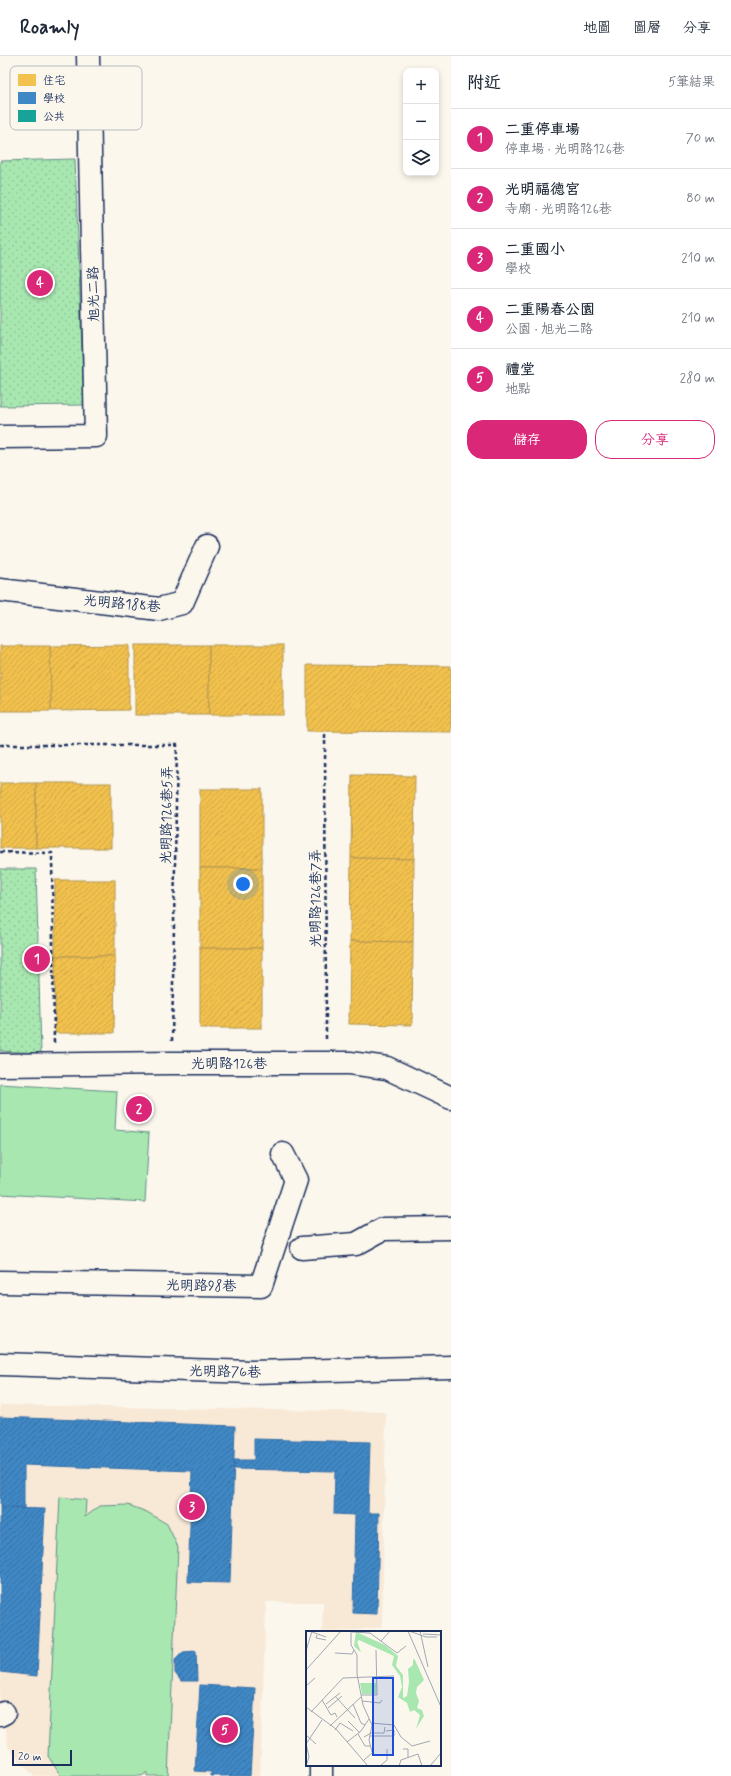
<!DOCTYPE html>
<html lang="zh-TW">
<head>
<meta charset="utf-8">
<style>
	body { margin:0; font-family:Mynerve,"LXGW WenKai TC",sans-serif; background:#f6f6f7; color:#1f2937 }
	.controls { position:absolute; right:12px; top:12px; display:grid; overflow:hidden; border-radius:8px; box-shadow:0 2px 6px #0003 }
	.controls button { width:36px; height:36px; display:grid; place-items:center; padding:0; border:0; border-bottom:1px solid #e0e1e3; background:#fff; color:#1f2937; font:20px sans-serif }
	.scale { position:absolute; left:12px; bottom:10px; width:60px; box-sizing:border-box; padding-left:4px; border:2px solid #1b2f5e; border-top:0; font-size:11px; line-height:14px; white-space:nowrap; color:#1b2f5e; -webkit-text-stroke:3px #fbf7ec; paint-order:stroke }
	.you { position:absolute; left:243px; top:828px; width:14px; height:14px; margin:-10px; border:3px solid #fff; border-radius:50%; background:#1a73e8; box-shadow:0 0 0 6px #1a73e833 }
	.badge { display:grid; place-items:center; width:26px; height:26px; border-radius:50%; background:#db2777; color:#fff; font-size:13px; font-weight:700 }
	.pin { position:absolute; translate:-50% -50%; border:2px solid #fff; box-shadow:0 1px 4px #0006 }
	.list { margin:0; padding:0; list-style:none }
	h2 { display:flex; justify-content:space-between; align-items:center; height:52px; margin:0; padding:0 16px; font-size:17px }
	h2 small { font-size:13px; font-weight:400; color:#747a83 }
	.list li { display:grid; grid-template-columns:26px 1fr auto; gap:12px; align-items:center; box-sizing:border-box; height:60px; padding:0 16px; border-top:1px solid #e0e1e3 }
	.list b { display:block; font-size:15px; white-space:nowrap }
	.list p { margin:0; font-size:13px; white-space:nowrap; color:#747a83 }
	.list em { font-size:13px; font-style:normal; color:#747a83 }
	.actions { display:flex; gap:8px; padding:12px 16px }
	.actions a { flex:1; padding:9px 0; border:1px solid #db2777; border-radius:16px; text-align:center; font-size:14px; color:#db2777 }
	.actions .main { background:#db2777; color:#fff }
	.icon { flex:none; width:22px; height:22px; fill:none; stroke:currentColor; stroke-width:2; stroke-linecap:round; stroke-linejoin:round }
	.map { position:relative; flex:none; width:451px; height:1720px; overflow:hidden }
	header { display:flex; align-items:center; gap:24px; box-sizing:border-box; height:56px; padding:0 20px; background:#fff; border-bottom:1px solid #e0e1e3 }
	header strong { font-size:19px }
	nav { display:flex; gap:22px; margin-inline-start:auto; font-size:14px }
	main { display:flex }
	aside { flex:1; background:#fff }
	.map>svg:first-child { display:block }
</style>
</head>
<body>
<header>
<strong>Roamly</strong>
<nav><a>地圖</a><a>圖層</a><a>分享</a></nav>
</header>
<main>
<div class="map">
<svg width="451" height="1720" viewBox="0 0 451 1720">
	<defs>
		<pattern id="park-dots" width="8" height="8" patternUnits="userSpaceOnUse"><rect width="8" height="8" fill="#a8e8b0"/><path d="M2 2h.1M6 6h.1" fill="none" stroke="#90c79a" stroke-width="1.8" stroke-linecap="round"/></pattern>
		<pattern id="homes-hatch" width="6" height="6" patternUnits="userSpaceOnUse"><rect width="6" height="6" fill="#f2c14e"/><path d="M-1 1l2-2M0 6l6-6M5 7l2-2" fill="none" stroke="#cfa646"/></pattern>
		<pattern id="schools-hatch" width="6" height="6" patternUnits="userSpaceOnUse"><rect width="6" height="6" fill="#3f88c5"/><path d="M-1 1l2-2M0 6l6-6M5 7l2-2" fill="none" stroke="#3470a3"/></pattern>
		<pattern id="public-hatch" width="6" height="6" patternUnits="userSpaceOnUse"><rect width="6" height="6" fill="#17a398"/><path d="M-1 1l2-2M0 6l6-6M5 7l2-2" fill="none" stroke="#14857f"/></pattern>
	</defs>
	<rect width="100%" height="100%" fill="#fbf7ec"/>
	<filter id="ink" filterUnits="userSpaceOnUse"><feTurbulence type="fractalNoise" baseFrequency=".025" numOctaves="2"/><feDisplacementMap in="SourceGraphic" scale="8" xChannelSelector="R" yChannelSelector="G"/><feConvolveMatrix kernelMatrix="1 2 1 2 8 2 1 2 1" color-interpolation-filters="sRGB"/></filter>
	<g filter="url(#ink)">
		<polygon fill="#f8e8d6" points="0,1349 386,1356 382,1571 339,1576 322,1576 323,1546 266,1546 260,1720 34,1720 8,1691 4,1657 0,1645"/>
		<g fill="#a8e8b0" stroke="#628c87">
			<polygon points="0,1028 117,1035 115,1074 149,1077 145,1146 0,1138"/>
			<polygon points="60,1441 86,1444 85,1461 100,1450 128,1449 147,1456 167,1468 178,1491 168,1720 147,1720 147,1716 142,1720 61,1720 48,1700"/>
		</g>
		<g fill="url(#park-dots)" stroke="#628c87">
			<polygon points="75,103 84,349 0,350 0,105"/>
			<polygon points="0,813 36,813 41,997 0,995"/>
		</g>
		<g fill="url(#homes-hatch)" stroke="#b29553">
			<polygon points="129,589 129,654 51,655 50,590"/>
			<rect x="135" y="589" width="74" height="70"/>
			<rect x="209" y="589" width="74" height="70"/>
			<polygon points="0,590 50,590 51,655 0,655"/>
			<polygon points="307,609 451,610 451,676 307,675"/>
			<polygon points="352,719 415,720 414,803 351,802"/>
			<rect x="0" y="727" width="36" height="65"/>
			<rect x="36" y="727" width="75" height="65"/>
			<rect x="200" y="733" width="62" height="79"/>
			<polygon points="351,802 414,803 413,886 350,885"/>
			<rect x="200" y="812" width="62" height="80"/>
			<rect x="55" y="824" width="60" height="76"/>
			<polygon points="350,885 413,886 412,969 349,968"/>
			<rect x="200" y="892" width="62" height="80"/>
			<polygon points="55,900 115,900 114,977 55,977"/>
		</g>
		<g fill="url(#schools-hatch)" stroke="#346da6">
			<polygon points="0,1361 235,1370 230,1527 188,1526 192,1415 24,1409 24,1452 0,1452"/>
			<polygon points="254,1383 370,1386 368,1457 379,1457 377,1558 353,1557 355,1459 334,1458 335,1415 234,1413 234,1404 254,1404"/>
			<polygon points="0,1452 45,1453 37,1620 0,1616"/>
			<polygon points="196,1595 197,1625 181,1625 175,1617 175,1604 183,1596"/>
			<polygon points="200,1629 255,1632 250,1720 211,1720 211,1716 195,1715"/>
		</g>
		<polygon fill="url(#public-hatch)" stroke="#188087" points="133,1042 145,1043 145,1064 132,1064"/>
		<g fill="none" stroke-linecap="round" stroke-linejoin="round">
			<defs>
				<g id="minor">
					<polyline points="0,381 96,380 88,0"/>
					<polyline points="0,534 159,553 182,547 207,490"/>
					<polyline points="0,1009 172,1007 350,1007 387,1012 451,1042"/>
					<polyline points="302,1192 356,1188 383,1173 451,1172"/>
					<polyline points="0,1226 261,1230 296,1124 283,1098"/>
					<polyline points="0,1308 252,1316 451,1311"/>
					<polyline points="0,1659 4,1657"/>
					<polyline points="321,1720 321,1709"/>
				</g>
			</defs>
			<use href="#minor" stroke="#1b2f5e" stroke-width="25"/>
			<g stroke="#1b2f5e" stroke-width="2.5" stroke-dasharray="4 3" stroke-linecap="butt">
				<polyline points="325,678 326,986"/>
				<polyline points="0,689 177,689 172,986"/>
				<polyline points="0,796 52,797 54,989"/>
			</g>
			<use href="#minor" stroke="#fbf7ec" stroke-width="22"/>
		</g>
	</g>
	<g text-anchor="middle" stroke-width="4" stroke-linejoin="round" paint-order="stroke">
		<g font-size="14" fill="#1b2f5e" stroke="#fbf7ec">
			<text transform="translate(93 238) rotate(-91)" y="5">旭光二路</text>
			<text transform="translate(122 547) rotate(5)" y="5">光明路188巷</text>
			<text transform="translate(166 759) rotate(-89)" y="5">光明路126巷5弄</text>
			<text transform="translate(315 842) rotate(-90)" y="5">光明路126巷7弄</text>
			<text x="229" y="1012">光明路126巷</text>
			<text transform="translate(201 1229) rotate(1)" y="5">光明路98巷</text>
			<text transform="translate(225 1315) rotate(1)" y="5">光明路76巷</text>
		</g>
	</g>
	<g transform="translate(306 1575)">
		<rect width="135" height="135" fill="#fbf7ec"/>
		<path d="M50 1 79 14 92 25 90 35 97 44V67L101 65 103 51 102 38 107 34V28L109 29 118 49 111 56 110 62 113 70 111 77 116 79 118 85 110 98 114 84 108 79 104 81 101 72 92 66 96 56 94 45 86 34 88 25 53 9 51 11 55 21 52 19 48 15Z" fill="#a8e8b0"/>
		<path d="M54 52H70V63H56Z" fill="#a8e8b0"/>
		<path fill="none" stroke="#a1a7b3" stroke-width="1" d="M45 0V14L51 24V43L57 74 66 94 63 109 66 121M102 0 135 76M103 0 120 6H131M114 0 122 36M6 1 20 6M46 1 64 2 91 22 100 15M117 3 135 4M11 4 10 7 20 9M75 10 84 0M0 20 6 0M29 22 46 23 48 19M0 39 35 0M0 55 9 47M55 64H71L70 19M29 65 49 87M16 69 25 84 29 82 31 86M56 70 74 72 76 69M20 73 34 62M47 73 55 92 59 94M0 76 30 98 62 135M22 77 36 65M5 81 37 47 88 45M42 90 54 102M65 92 88 94 95 106 106 115 124 110M24 95 55 66M29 99 34 92 47 100M52 103 59 115H64M0 104 10 113M64 105H88V99L80 100M58 106 65 102H78L79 96M41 111 55 100 63 88M0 113 16 89M97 118H102V126M57 130 67 121M0 135 3 126 0 112M74 135 81 129V118M93 135 95 129 112 123 116 135M124 135 135 122"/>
		<path fill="#1d4ed8" fill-opacity="0.15" stroke="#1d4ed8" stroke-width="2" d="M67 47H87V124H67Z"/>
		<rect width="135" height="135" fill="none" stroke="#1b2f5e" stroke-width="2"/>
	</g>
	<rect x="10" y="10" width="132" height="64" rx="6" fill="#fbf7ec" stroke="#b8bbc1" stroke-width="1"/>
	<rect x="18" y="18" width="18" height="12" fill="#f2c14e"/>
	<rect x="18" y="36" width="18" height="12" fill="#3f88c5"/>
	<rect x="18" y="54" width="18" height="12" fill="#17a398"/>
	<g font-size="11" fill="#1b2f5e">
		<text x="43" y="28">住宅</text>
		<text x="43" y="46">學校</text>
		<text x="43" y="64">公共</text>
	</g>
</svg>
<div class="controls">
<button>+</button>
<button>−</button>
<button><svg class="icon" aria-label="layers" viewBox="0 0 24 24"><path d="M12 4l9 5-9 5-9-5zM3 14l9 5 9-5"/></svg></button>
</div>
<div class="scale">20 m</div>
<div class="you"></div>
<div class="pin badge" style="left:37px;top:903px">1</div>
<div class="pin badge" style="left:139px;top:1053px">2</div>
<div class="pin badge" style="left:192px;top:1451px">3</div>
<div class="pin badge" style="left:40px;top:227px">4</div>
<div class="pin badge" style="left:225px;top:1674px">5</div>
</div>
<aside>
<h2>附近<small>5筆結果</small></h2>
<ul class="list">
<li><span class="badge">1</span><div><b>二重停車場</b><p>停車場 · 光明路126巷</p></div><em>70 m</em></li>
<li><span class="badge">2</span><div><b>光明福德宮</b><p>寺廟 · 光明路126巷</p></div><em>80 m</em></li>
<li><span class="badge">3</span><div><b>二重國小</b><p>學校</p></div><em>210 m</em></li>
<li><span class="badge">4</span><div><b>二重陽春公園</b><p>公園 · 旭光二路</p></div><em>210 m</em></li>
<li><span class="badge">5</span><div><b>禮堂</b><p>地點</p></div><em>280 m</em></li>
</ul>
<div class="actions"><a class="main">儲存</a><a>分享</a></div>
</aside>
</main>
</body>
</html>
